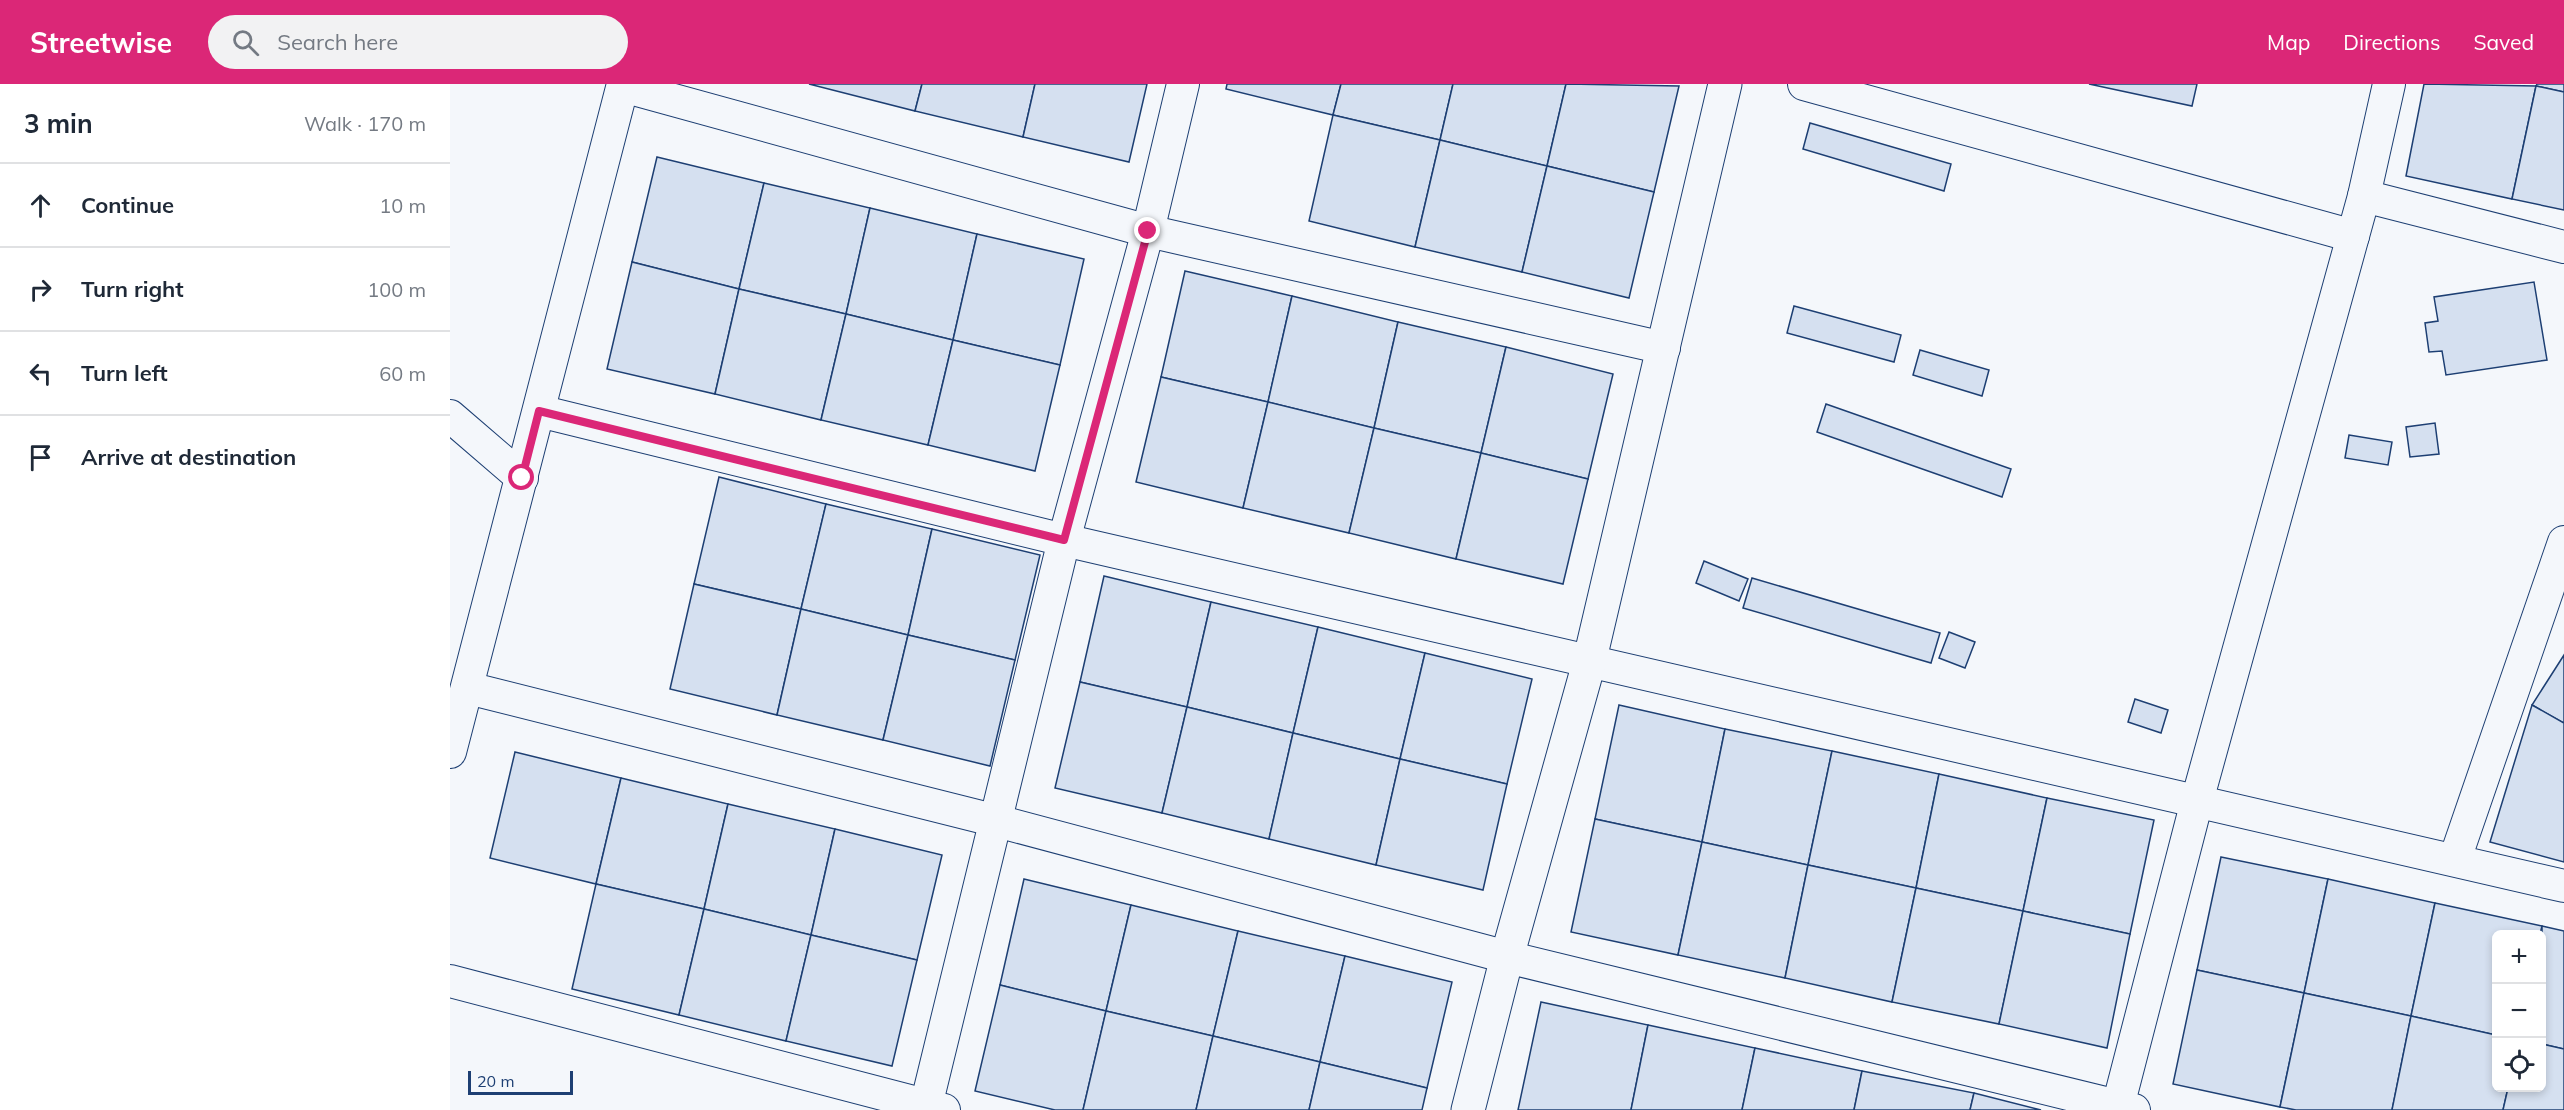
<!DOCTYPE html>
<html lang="en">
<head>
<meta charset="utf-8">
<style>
	body { margin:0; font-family:Mulish,sans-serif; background:#f2f2f3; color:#1f2937 }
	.controls { position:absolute; right:18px; bottom:18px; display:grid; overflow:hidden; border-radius:9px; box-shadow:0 3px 9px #0003 }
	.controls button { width:54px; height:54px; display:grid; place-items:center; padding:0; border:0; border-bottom:2px solid #e0e1e3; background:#fff; color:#1f2937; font:30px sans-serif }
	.scale { position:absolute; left:18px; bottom:15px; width:105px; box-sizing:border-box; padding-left:6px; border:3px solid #1d3f73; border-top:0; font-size:16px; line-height:21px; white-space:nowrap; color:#1d3f73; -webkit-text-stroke:4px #f4f7fb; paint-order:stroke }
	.stop { position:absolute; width:18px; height:18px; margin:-14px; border:4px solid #db2777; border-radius:50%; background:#fff }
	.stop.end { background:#db2777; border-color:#fff; box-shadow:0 2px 6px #0008 }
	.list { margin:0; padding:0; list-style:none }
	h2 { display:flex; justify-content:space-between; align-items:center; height:78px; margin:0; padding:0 24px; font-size:26px }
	h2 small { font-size:20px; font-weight:400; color:#747a83 }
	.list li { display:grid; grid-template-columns:39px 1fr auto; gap:18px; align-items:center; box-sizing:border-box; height:84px; padding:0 24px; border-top:2px solid #e0e1e3 }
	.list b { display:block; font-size:22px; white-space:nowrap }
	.list em { font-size:20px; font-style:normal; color:#747a83 }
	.icon { flex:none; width:33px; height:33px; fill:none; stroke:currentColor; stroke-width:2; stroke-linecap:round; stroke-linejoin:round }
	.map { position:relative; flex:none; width:2114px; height:1026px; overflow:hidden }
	header { display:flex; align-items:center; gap:36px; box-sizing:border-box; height:84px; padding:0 30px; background:#db2777; color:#fff }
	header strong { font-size:28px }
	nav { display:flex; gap:33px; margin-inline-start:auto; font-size:21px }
	.search { width:420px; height:54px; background:#f2f2f3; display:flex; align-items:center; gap:15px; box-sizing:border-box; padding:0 21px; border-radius:33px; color:#747a83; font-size:22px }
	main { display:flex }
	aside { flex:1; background:#fff }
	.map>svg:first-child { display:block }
</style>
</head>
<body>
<header>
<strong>Streetwise</strong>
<div class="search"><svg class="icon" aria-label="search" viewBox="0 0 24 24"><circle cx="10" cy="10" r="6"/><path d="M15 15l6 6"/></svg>Search here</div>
<nav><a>Map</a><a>Directions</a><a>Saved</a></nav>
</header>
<main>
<aside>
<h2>3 min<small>Walk · 170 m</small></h2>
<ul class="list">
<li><svg class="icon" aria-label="ahead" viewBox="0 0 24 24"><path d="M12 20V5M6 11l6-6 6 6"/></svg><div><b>Continue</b></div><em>10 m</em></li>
<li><svg class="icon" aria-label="right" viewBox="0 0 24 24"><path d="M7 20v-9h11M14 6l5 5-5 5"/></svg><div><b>Turn right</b></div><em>100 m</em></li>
<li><svg class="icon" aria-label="left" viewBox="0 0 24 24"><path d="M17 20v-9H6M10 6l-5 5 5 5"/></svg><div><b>Turn left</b></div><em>60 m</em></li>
<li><svg class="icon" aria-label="arrive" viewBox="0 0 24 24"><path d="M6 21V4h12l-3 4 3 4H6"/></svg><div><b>Arrive at destination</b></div></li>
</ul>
</aside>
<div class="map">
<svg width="2114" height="1026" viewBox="0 0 2114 1026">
	<rect width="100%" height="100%" fill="#f4f7fb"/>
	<g fill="#d5e0f0" stroke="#1d3f73" stroke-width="1.5">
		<polygon points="359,0 472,0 465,27"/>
		<polygon points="472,0 585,0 573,53 465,27"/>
		<polygon points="585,0 697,0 679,78 573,53"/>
		<polygon points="777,0 891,0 883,31 776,5"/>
		<polygon points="891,0 1003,0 990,56 883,31"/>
		<polygon points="1003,0 1116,0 1097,82 990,56"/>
		<polygon points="1116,0 1229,2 1204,108 1097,82"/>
		<polygon points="1639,0 1747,0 1742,22"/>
		<polygon points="1974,0 2086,2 2062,115 1956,92"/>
		<polygon points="2087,0 2114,0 2114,8 2086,2"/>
		<polygon points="2086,2 2114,8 2114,126 2062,115"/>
		<polygon points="883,31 990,56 965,163 859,137"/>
		<polygon points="1360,39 1501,80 1494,107 1353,65"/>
		<polygon points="990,56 1097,82 1072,188 965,163"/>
		<polygon points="207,73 314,99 289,205 182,178"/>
		<polygon points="1097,82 1204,108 1179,214 1072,188"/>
		<polygon points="314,99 420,124 396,230 289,205"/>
		<polygon points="420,124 527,150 503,256 396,230"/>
		<polygon points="527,150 634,175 610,281 503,256"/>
		<polygon points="182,178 289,205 265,310 157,285"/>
		<polygon points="735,187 842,212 818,318 711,293"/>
		<polygon points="2084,198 2097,276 1996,291 1992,267 1979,268 1975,239 1988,237 1984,213"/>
		<polygon points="289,205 396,230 371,336 265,310"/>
		<polygon points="842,212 948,238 924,344 818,318"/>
		<polygon points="1344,222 1451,251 1444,278 1337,249"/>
		<polygon points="396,230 503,256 478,361 371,336"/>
		<polygon points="948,238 1056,263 1031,369 924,344"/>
		<polygon points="503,256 610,281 585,387 478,361"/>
		<polygon points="1056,263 1163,290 1138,395 1031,369"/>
		<polygon points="1470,266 1539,286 1532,312 1463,291"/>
		<polygon points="711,293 818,318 793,424 686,398"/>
		<polygon points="818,318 924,344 899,449 793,424"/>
		<polygon points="1376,320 1561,385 1552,413 1367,348"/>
		<polygon points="1985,339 1989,370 1960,373 1956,343"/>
		<polygon points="924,344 1031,369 1006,475 899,449"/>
		<polygon points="1899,351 1942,358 1938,381 1895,374"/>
		<polygon points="1031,369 1138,395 1113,500 1006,475"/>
		<polygon points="269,393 376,420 351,525 244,500"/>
		<polygon points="376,420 482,445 458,551 351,525"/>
		<polygon points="482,445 590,471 565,576 458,551"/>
		<polygon points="1254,477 1298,495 1289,517 1246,499"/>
		<polygon points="654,492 761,518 737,623 630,598"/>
		<polygon points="1302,494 1490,549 1481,579 1293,524"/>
		<polygon points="244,500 351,525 327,631 220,605"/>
		<polygon points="761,518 868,543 843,649 737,623"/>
		<polygon points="351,525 458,551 433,656 327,631"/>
		<polygon points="868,543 975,569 950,675 843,649"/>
		<polygon points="1499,548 1525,558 1515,584 1489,574"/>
		<polygon points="458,551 565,576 540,682 433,656"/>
		<polygon points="975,569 1082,595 1057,700 950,675"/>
		<polygon points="2114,571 2114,639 2082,621"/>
		<polygon points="630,598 737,623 712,729 605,704"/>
		<polygon points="1685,615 1718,626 1711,649 1678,638"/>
		<polygon points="1169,621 1275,645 1252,758 1145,735"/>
		<polygon points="2082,621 2114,639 2114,778 2040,758"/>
		<polygon points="737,623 843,649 819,755 712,729"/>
		<polygon points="1275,645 1382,667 1358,781 1252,758"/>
		<polygon points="843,649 950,675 926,781 819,755"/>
		<polygon points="1382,667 1489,690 1466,804 1358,781"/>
		<polygon points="65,668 171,694 146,800 40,774"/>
		<polygon points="950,675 1057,700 1033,806 926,781"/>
		<polygon points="1489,690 1597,714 1573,827 1466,804"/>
		<polygon points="171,694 278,720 254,825 146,800"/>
		<polygon points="1597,714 1704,736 1680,850 1573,827"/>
		<polygon points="278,720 385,745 361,851 254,825"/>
		<polygon points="1145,735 1252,758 1228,871 1121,848"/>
		<polygon points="385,745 492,771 467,876 361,851"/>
		<polygon points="1252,758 1358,781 1335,894 1228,871"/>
		<polygon points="1771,773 1878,795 1854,909 1747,886"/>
		<polygon points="1358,781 1466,804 1442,918 1335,894"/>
		<polygon points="574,795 681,821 656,927 550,901"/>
		<polygon points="1878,795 1985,819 1961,932 1854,909"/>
		<polygon points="146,800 254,825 229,931 122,905"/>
		<polygon points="1466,804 1573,827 1549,940 1442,918"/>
		<polygon points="1985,819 2092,842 2090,850 2046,850 2046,951 1961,932"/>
		<polygon points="681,821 788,847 763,952 656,927"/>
		<polygon points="254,825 361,851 336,957 229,931"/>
		<polygon points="1573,827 1680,850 1657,964 1549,940"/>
		<polygon points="2092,842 2114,847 2114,965 2092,960"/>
		<polygon points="788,847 895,872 870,978 763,952"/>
		<polygon points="361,851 467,876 442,982 336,957"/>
		<polygon points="895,872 1002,898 977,1004 870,978"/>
		<polygon points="1747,886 1854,909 1830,1023 1723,1000"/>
		<polygon points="550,901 656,927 633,1026 605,1026 525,1007"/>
		<polygon points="1854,909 1961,932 1942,1026 1846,1026 1830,1023"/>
		<polygon points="1091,918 1198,941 1181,1026 1068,1026"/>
		<polygon points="656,927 763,952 746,1026 633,1026"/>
		<polygon points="1961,932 2046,951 2046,1004 2058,1004 2053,1026 1942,1026"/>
		<polygon points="1198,941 1305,964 1292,1026 1181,1026"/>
		<polygon points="763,952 870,978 859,1026 746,1026"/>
		<polygon points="2092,960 2114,965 2114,1026 2053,1026 2058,1004 2092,1004"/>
		<polygon points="1305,964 1412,987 1404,1026 1292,1026"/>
		<polygon points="870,978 977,1004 972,1026 859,1026"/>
		<polygon points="1412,987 1524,1009 1520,1026 1404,1026"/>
		<polygon points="1524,1009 1591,1026 1520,1026"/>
	</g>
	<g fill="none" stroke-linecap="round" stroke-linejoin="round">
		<defs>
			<g id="street">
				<polyline points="1354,0 1903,152"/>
				<polyline points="173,2 698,147 1214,264"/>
				<polyline points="1914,112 2114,163"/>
				<polyline points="89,327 614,456 2114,802"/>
				<polyline points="0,332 72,394"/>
				<polyline points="18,604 547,737 1057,873 1684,1026"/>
				<polyline points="0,668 173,0"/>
				<polyline points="2005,775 2114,458"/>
				<polyline points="0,897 494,1026"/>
				<polyline points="475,1026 614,456 698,147 733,0"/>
				<polyline points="1667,1026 1747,717 1914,112 1939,0"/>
			</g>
			<polyline id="secondary" points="1018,1026 1057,873 1139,579 1275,0"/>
		</defs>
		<use href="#street" stroke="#1d3f73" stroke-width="34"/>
		<use href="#secondary" stroke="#1d3f73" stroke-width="35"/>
		<use href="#street" stroke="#f4f7fb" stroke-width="32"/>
		<use href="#secondary" stroke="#f4f7fb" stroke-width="33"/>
	</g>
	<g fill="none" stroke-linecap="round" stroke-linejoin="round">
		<polyline stroke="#db2777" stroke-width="8" points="72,394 89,327 614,456 698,147"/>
	</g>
</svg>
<div class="controls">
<button>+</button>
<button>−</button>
<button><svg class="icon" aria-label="locate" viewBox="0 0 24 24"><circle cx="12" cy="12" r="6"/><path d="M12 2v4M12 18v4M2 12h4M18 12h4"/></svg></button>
</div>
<div class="scale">20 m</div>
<div class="stop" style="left:72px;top:394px"></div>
<div class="stop end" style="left:698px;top:147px"></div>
</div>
</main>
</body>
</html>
